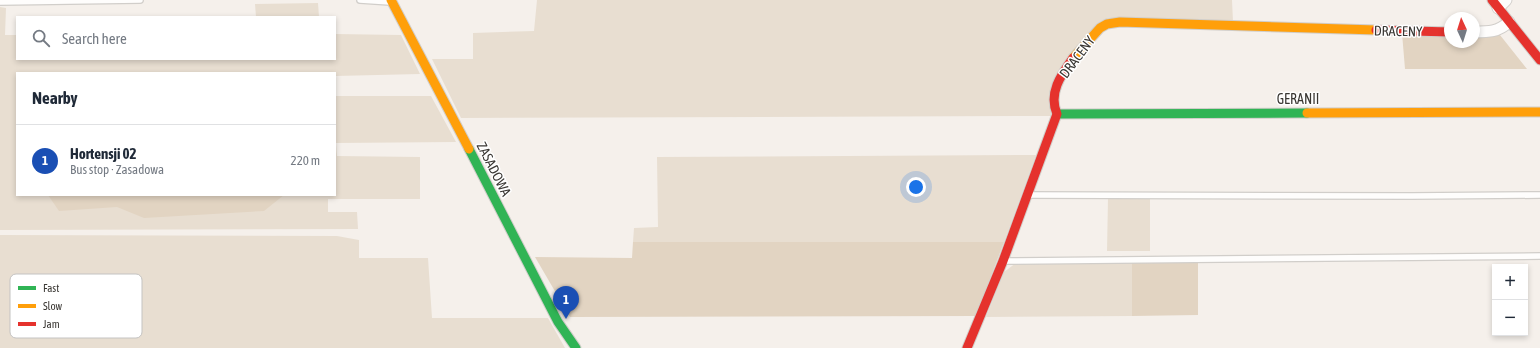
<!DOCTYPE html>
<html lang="en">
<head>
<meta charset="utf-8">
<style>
	body { margin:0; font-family:"Asap Condensed",sans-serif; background:#f6f6f7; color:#1f2937 }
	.controls { position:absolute; right:12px; bottom:12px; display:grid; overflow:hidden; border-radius:0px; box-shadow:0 2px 6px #0003 }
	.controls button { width:36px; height:36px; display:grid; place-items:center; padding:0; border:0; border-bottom:1px solid #e0e1e3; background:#fff; color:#1f2937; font:20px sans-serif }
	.compass { position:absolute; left:1444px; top:12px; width:36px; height:36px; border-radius:50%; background:#fff; box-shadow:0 2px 6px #0003; rotate:356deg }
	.you { position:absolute; left:916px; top:187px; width:14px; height:14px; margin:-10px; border:3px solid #fff; border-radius:50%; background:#1a73e8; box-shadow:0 0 0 6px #1a73e833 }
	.badge { display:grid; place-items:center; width:26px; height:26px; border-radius:50%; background:#0f766e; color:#fff; font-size:13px; font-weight:700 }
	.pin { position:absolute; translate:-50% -33px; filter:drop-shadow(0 1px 2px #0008) }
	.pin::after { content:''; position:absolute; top:21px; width:14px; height:12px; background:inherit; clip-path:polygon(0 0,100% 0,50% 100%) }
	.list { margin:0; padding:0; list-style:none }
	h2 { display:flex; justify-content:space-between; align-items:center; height:52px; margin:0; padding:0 16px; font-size:17px }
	h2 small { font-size:13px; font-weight:400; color:#747a83 }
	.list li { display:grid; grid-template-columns:26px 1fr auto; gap:12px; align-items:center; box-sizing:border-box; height:72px; padding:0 16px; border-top:1px solid #e0e1e3 }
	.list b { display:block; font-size:15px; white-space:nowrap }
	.list p { margin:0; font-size:13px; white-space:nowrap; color:#747a83 }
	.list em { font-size:13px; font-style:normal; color:#747a83 }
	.icon { flex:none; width:22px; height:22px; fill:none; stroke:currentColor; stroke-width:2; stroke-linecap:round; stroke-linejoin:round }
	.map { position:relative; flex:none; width:1540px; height:348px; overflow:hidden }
	.search { position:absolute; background:#fff; box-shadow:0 2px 6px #0003; left:16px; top:16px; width:320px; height:44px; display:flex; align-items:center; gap:10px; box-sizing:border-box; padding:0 14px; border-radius:0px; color:#747a83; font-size:15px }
	.panel { position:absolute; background:#fff; box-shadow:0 2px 6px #0003; left:16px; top:72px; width:320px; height:124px; border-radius:0px }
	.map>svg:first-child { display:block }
</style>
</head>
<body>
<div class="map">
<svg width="1540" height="348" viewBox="0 0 1540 348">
	<rect width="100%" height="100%" fill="#f5f0eb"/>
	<g fill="#e8ded1">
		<polygon points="537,0 1232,0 1233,22 1108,18 1077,49 1051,116 461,118 432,59 473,59 473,33 534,31"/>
		<polygon points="318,3 319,17 256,17 255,4"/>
		<polygon points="0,7 6,8 5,35 17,35 17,59 335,59 335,34 401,35 420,74 335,76 335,73 17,73 17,195 335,195 335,96 431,96 456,142 336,143 337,156 420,157 420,199 328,199 328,212 357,212 358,229 0,230"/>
		<polygon points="1036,155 1004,242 633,242 634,228 658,227 657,157"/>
		<polygon points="1108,198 1150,198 1150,251 1107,251"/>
		<polygon points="0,235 337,236 359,240 359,258 428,258 432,318 548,318 565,348 0,348"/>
		<polygon points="1132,262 1132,316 986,317 1004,272 1016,263"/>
	</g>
	<g fill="#e2d4c2">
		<polygon points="1402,33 1450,34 1450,42 1474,42 1474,35 1500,35 1527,69 1405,69"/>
		<polygon points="48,195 284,195 264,211 144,218 117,207 59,211"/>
		<polygon points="633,242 1004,242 976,316 570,317 535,257 632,258"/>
		<polygon points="1132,262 1198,263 1198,315 1132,316"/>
	</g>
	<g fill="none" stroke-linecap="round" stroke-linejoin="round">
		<defs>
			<g id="lane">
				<polyline points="360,0 390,2"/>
				<polyline points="0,2 140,0"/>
				<polyline points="1029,195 1412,196 1540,195"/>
				<polyline points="1005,261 1540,256"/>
			</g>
			<g id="street">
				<polyline points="1498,8 1506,0"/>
				<path d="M1474 32C1489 32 1498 32 1509 22"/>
			</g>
			<g id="fast">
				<polyline points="1057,114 1307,113"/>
				<polyline points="469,149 558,322 576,348"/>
			</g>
			<g id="slow">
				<polyline points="391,0 469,149"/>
				<polyline points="1073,58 1100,28 1107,24 1120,22 1376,30"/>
				<polyline points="1307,113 1540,112"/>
			</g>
			<g id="jam">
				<polyline points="1492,0 1540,60"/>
				<polyline points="1376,30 1450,32"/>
				<path d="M967 348 1003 261 1057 114C1048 93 1061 75 1073 58"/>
			</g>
		</defs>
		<use href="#lane" stroke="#d1ceca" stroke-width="8"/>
		<use href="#street" stroke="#d1ceca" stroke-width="13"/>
		<use href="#fast" stroke="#d1ceca" stroke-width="11"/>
		<use href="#slow" stroke="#d1ceca" stroke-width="11"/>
		<use href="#jam" stroke="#d1ceca" stroke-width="11"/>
		<use href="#lane" stroke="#fefdfc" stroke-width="5.5"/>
		<use href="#street" stroke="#fefdfc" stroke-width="11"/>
		<use href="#fast" stroke="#30b455" stroke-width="9"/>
		<use href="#slow" stroke="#ff9f0a" stroke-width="9"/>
		<use href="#jam" stroke="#e5322d" stroke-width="9"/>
	</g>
	<g text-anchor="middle" stroke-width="3" stroke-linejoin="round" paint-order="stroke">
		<g font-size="14" fill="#3a3733" stroke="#fff">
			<text transform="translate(1398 31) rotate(1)" y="5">DRACENY</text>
			<text transform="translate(1077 57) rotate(-53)" y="5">DRACENY</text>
			<text x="1298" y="104">GERANII</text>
			<text transform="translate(494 169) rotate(63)" y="5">ZASADOWA</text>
		</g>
	</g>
	<rect x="10" y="274" width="132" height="64" rx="6" fill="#fff" stroke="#c4c3c2" stroke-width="1"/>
	<rect x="18" y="286" width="18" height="4" fill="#30b455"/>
	<rect x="18" y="304" width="18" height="4" fill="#ff9f0a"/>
	<rect x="18" y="322" width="18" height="4" fill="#e5322d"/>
	<g font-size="11" fill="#3a3733">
		<text x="43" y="292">Fast</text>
		<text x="43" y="310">Slow</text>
		<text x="43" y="328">Jam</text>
	</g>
</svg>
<div class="controls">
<button>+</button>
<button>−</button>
</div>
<svg class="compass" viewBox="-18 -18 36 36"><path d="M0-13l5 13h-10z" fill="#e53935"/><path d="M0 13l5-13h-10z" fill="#747a83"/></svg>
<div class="you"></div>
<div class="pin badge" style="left:566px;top:319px;background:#1a4fb4">1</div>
<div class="search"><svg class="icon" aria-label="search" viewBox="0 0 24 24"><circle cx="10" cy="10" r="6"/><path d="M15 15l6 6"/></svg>Search here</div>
<section class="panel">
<h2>Nearby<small></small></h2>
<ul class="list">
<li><span class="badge" style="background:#1a4fb4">1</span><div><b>Hortensji 02</b><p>Bus stop · Zasadowa</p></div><em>220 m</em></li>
</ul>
</section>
</div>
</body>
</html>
